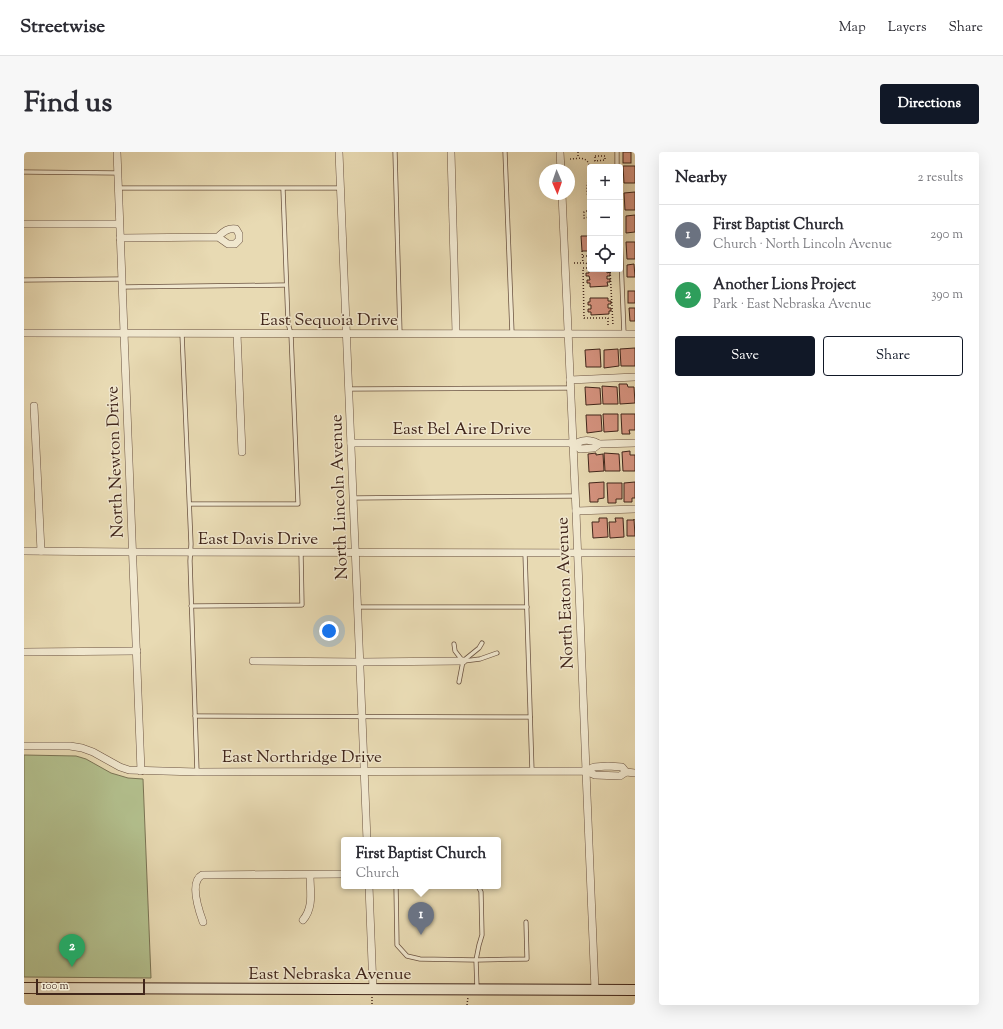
<!DOCTYPE html>
<html lang="en">
<head>
<meta charset="utf-8">
<style>
	body { margin:0; font-family:"Sorts Mill Goudy",serif; background:#f7f7f7; color:#2b2b33 }
	.controls { position:absolute; right:12px; top:12px; display:grid; overflow:hidden; border-radius:4px; box-shadow:0 4px 16px #0002 }
	.controls button { width:36px; height:36px; display:grid; place-items:center; padding:0; border:0; border-bottom:1px solid #e1e1e2; background:#fff; color:#2b2b33; font:20px sans-serif }
	.compass { position:absolute; left:515px; top:12px; width:36px; height:36px; border-radius:50%; background:#fff; box-shadow:0 4px 16px #0002; rotate:178deg }
	.scale { position:absolute; left:12px; bottom:10px; width:109px; box-sizing:border-box; padding-left:4px; border:2px solid #41261b; border-top:0; font-size:11px; line-height:14px; white-space:nowrap; color:#41261b; -webkit-text-stroke:3px #f0e7ce; paint-order:stroke }
	.you { position:absolute; left:305px; top:479px; width:14px; height:14px; margin:-10px; border:3px solid #fff; border-radius:50%; background:#1a73e8; box-shadow:0 0 0 6px #1a73e833 }
	.badge { display:grid; place-items:center; width:26px; height:26px; border-radius:50%; background:#111827; color:#fff; font-size:13px; font-weight:700 }
	.pin { position:absolute; translate:-50% -33px; filter:drop-shadow(0 1px 2px #0008) }
	.pin::after { content:''; position:absolute; top:21px; width:14px; height:12px; background:inherit; clip-path:polygon(0 0,100% 0,50% 100%) }
	.popup { position:absolute; left:317px; top:685px; width:160px; height:52px; box-sizing:border-box; display:grid; place-content:center; border-radius:4px; background:#fff; filter:drop-shadow(0 1px 3px #0005); font-size:13px; white-space:nowrap; color:#7c7c81 }
	.popup b { font-size:15px; color:#2b2b33 }
	.popup::after { content:''; position:absolute; left:50%; top:100%; margin-left:-8px; border:8px solid transparent; border-top-color:#fff }
	.list { margin:0; padding:0; list-style:none }
	h2 { display:flex; justify-content:space-between; align-items:center; height:52px; margin:0; padding:0 16px; font-size:17px }
	h2 small { font-size:13px; font-weight:400; color:#7c7c81 }
	.list li { display:grid; grid-template-columns:26px 1fr auto; gap:12px; align-items:center; box-sizing:border-box; height:60px; padding:0 16px; border-top:1px solid #e1e1e2 }
	.list b { display:block; font-size:15px; white-space:nowrap }
	.list p { margin:0; font-size:13px; white-space:nowrap; color:#7c7c81 }
	.list em { font-size:13px; font-style:normal; color:#7c7c81 }
	.actions { display:flex; gap:8px; padding:12px 16px }
	.actions a { flex:1; padding:9px 0; border:1px solid #111827; border-radius:4px; text-align:center; font-size:14px; color:#111827 }
	.actions .main { background:#111827; color:#fff }
	.icon { flex:none; width:22px; height:22px; fill:none; stroke:currentColor; stroke-width:2; stroke-linecap:round; stroke-linejoin:round }
	.map { position:relative; flex:none; width:611px; height:853px; overflow:hidden; border-radius:4px }
	header { display:flex; align-items:center; gap:24px; box-sizing:border-box; height:56px; padding:0 20px; background:#fff; border-bottom:1px solid #e1e1e2 }
	header strong { font-size:19px }
	nav { display:flex; gap:22px; margin-inline-start:auto; font-size:14px }
	.intro { display:flex; align-items:center; justify-content:space-between; box-sizing:border-box; height:96px; padding:0 24px }
	h1 { margin:0; font-size:28px }
	.button { padding:10px 18px; border-radius:4px; background:#111827; color:#fff; font-size:14px; font-weight:700 }
	main { display:flex; gap:24px; padding:0 24px }
	aside { flex:1; background:#fff; border-radius:4px; box-shadow:0 4px 16px #0002 }
	.map>svg:first-child { display:block }
</style>
</head>
<body>
<header>
<strong>Streetwise</strong>
<nav><a>Map</a><a>Layers</a><a>Share</a></nav>
</header>
<div class="intro"><h1>Find us</h1><a class="button">Directions</a></div>
<main>
<div class="map">
<svg width="611" height="853" viewBox="0 0 611 853">
	<rect width="100%" height="100%" fill="#e8dab3"/>
	<filter id="stains"><feTurbulence type="fractalNoise" baseFrequency=".005" numOctaves="4"/><feColorMatrix values="0 0 0 0 .2 0 0 0 0 .09 0 0 0 0 .02 0 0 0 .5 -.17"/></filter>
	<radialGradient id="worn" r=".72"><stop offset=".6" stop-color="#630" stop-opacity="0"/><stop offset="1" stop-color="#630" stop-opacity=".3"/></radialGradient>
	<polygon fill="#b3c08e" stroke="#7a7354" points="0,603 52,604 62,607 87,621 104,626 119,627 127,826 0,825"/>
	<g fill="#d4927e" stroke="#41261b">
		<rect x="599" y="0" width="8" height="11"/>
		<polygon points="599,14 611,14 611,31 600,31"/>
		<polygon points="611,40 611,58 601,58 600,41"/>
		<polygon points="611,63 611,80 602,81 602,64"/>
		<polygon points="557,84 566,84 566,99 558,99"/>
		<polygon points="602,90 611,90 611,107 603,107"/>
		<polygon points="610,112 611,125 603,125 603,113"/>
		<polygon points="583,117 583,121 586,120 586,124 583,124 583,127 586,127 586,130 583,130 584,134 566,135 566,131 563,131 563,128 566,128 565,124 562,124 562,121 565,121 565,118"/>
		<rect x="604" y="139" width="7" height="12"/>
		<polygon points="566,146 584,146 584,149 587,149 587,152 584,152 584,156 587,156 587,159 585,159 585,162 567,163 567,160 564,160 564,157 567,157 567,153 564,153 564,150 566,150"/>
		<polygon points="605,156 611,156 611,169 606,169"/>
		<polygon points="611,196 611,214 597,214 596,197"/>
		<polygon points="576,197 577,215 562,215 561,198"/>
		<polygon points="594,197 595,214 580,216 580,198"/>
		<polygon points="595,232 603,232 604,235 610,235 611,251 596,252"/>
		<polygon points="578,234 593,235 594,252 579,252"/>
		<polygon points="561,235 576,236 577,252 562,253"/>
		<polygon points="579,262 594,262 594,279 580,280"/>
		<polygon points="597,262 611,262 611,278 605,278 606,282 598,282"/>
		<polygon points="562,263 577,263 578,279 563,281"/>
		<polygon points="606,299 606,303 611,303 611,319 599,319 598,300"/>
		<polygon points="572,301 572,303 579,302 580,319 565,320 564,302"/>
		<polygon points="580,301 595,302 596,319 581,319"/>
		<polygon points="580,330 580,346 574,347 574,350 566,350 565,331"/>
		<polygon points="611,330 611,346 608,346 608,350 600,350 600,331"/>
		<polygon points="583,331 598,331 598,347 592,347 592,351 584,351"/>
		<polygon points="575,366 583,366 584,385 569,386 568,370 575,370"/>
		<polygon points="591,366 599,366 600,385 586,386 585,370 592,370"/>
		<polygon points="610,367 611,384 603,384 603,368 610,368"/>
	</g>
	<g fill="none" stroke-linecap="round" stroke-linejoin="round">
		<defs>
			<g id="lane">
				<polyline points="371,0 376,182"/>
				<polyline points="481,0 488,181"/>
				<polyline points="593,0 593,15"/>
				<polyline points="0,20 94,21"/>
				<polyline points="94,36 316,36"/>
				<polyline points="596,81 600,182"/>
				<polyline points="0,128 98,127"/>
				<polyline points="98,135 262,133"/>
				<polyline points="158,182 167,392 166,409 173,620"/>
				<polyline points="324,237 547,236"/>
				<polyline points="329,346 551,344"/>
				<polyline points="166,352 274,352 267,182 264,171 259,37"/>
				<polyline points="501,401 508,619"/>
				<polyline points="167,454 278,453 277,401"/>
				<polyline points="334,455 503,455"/>
				<polyline points="430,492 431,499 438,508"/>
				<polyline points="440,509 456,507 473,501"/>
				<polyline points="435,530 439,509 455,496 458,491"/>
				<polyline points="171,564 506,565"/>
				<polyline points="372,734 373,793 383,804 396,807 452,808 453,836"/>
				<polyline points="454,734 457,740 458,783 455,793 452,808 503,807 502,770"/>
			</g>
			<g id="street">
				<polyline points="93,0 117,619"/>
				<polyline points="315,0 343,688"/>
				<polyline points="427,0 432,181"/>
				<polyline points="536,0 537,18"/>
				<polyline points="538,42 552,359 562,619 571,838"/>
				<polyline points="0,72 95,72"/>
				<path d="M96 86 194 85 204 92H211L215 88V82L212 77C204 76 200 79 194 85"/>
				<polyline points="0,181 611,182"/>
				<polyline points="213,182 218,300"/>
				<polyline points="546,228 611,225"/>
				<polyline points="10,254 17,399"/>
				<polyline points="327,291 549,291"/>
				<path d="M549 293C552 293 553 291 555 290 562 287 570 289 575 292"/>
				<polyline points="552,293 556,297 570,296 575,292 611,291"/>
				<polyline points="552,359 611,357"/>
				<polyline points="0,399 109,400 611,401"/>
				<polyline points="0,500 113,499"/>
				<polyline points="229,509 336,510 439,509"/>
				<polyline points="0,594 46,594 58,596 69,600 96,615 105,618 173,620 562,619 571,623 596,624 602,620"/>
				<polyline points="562,619 570,615 584,614 598,615 602,620 611,621"/>
				<polyline points="345,734 349,837"/>
				<path d="M279 768C290 755 286 739 286 723"/>
				<path d="M179 770C175 759 165 730 178 723L320 722"/>
			</g>
			<polyline id="secondary" points="0,836 611,838"/>
		</defs>
		<use href="#lane" stroke="#6b5341" stroke-width="5"/>
		<use href="#street" stroke="#6b5341" stroke-width="8"/>
		<use href="#secondary" stroke="#41261b" stroke-width="12"/>
		<g stroke="#41261b" stroke-width="1.5" stroke-dasharray="1 2" stroke-linecap="butt">
			<polyline points="554,0 554,6"/>
			<polygon points="571,4 581,4 581,8 571,9"/>
			<path d="M546 7C550 7 557 5 562 8 569 13 563 29 563 36 563 42 564 47 566 52"/>
			<polyline points="566,58 560,60 560,66 566,65"/>
			<polyline points="558,99 559,111"/>
			<polyline points="559,104 566,104"/>
			<polyline points="550,111 562,111 566,114"/>
			<polyline points="566,116 559,116 560,166 584,166 584,174"/>
			<polyline points="586,117 589,174"/>
			<polyline points="348,845 348,853"/>
			<polyline points="443,853 444,845"/>
		</g>
		<use href="#lane" stroke="#f0e7ce" stroke-width="3.5"/>
		<use href="#street" stroke="#f0e7ce" stroke-width="7"/>
		<use href="#secondary" stroke="#f0e7ce" stroke-width="10"/>
	</g>
	<g text-anchor="middle" stroke-width="3" stroke-linejoin="round" paint-order="stroke">
		<g font-size="17" fill="#41261b" stroke="#f0e7ce">
			<text x="305" y="173">East Sequoia Drive</text>
			<text x="438" y="282">East Bel Aire Drive</text>
			<text transform="translate(90 310) rotate(-92)" y="6">North Newton Drive</text>
			<text transform="translate(314 345) rotate(-92)" y="6">North Lincoln Avenue</text>
			<text x="234" y="392">East Davis Drive</text>
			<text transform="translate(540 441) rotate(-92)" y="6">North Eaton Avenue</text>
			<text x="278" y="610">East Northridge Drive</text>
			<text x="306" y="827">East Nebraska Avenue</text>
		</g>
	</g>
	<rect width="100%" height="100%" filter="url(#stains)"/>
	<rect width="100%" height="100%" fill="url(#worn)"/>
</svg>
<div class="controls">
<button>+</button>
<button>−</button>
<button><svg class="icon" aria-label="locate" viewBox="0 0 24 24"><circle cx="12" cy="12" r="6"/><path d="M12 2v4M12 18v4M2 12h4M18 12h4"/></svg></button>
</div>
<svg class="compass" viewBox="-18 -18 36 36"><path d="M0-13l5 13h-10z" fill="#e53935"/><path d="M0 13l5-13h-10z" fill="#7c7c81"/></svg>
<div class="scale">100 m</div>
<div class="you"></div>
<div class="pin badge" style="left:397px;top:783px;background:#6b7280">1</div>
<div class="popup"><b>First Baptist Church</b>Church</div>
<div class="pin badge" style="left:48px;top:815px;background:#2e9e5b">2</div>
</div>
<aside>
<h2>Nearby<small>2 results</small></h2>
<ul class="list">
<li><span class="badge" style="background:#6b7280">1</span><div><b>First Baptist Church</b><p>Church · North Lincoln Avenue</p></div><em>290 m</em></li>
<li><span class="badge" style="background:#2e9e5b">2</span><div><b>Another Lions Project</b><p>Park · East Nebraska Avenue</p></div><em>390 m</em></li>
</ul>
<div class="actions"><a class="main">Save</a><a>Share</a></div>
</aside>
</main>
</body>
</html>
